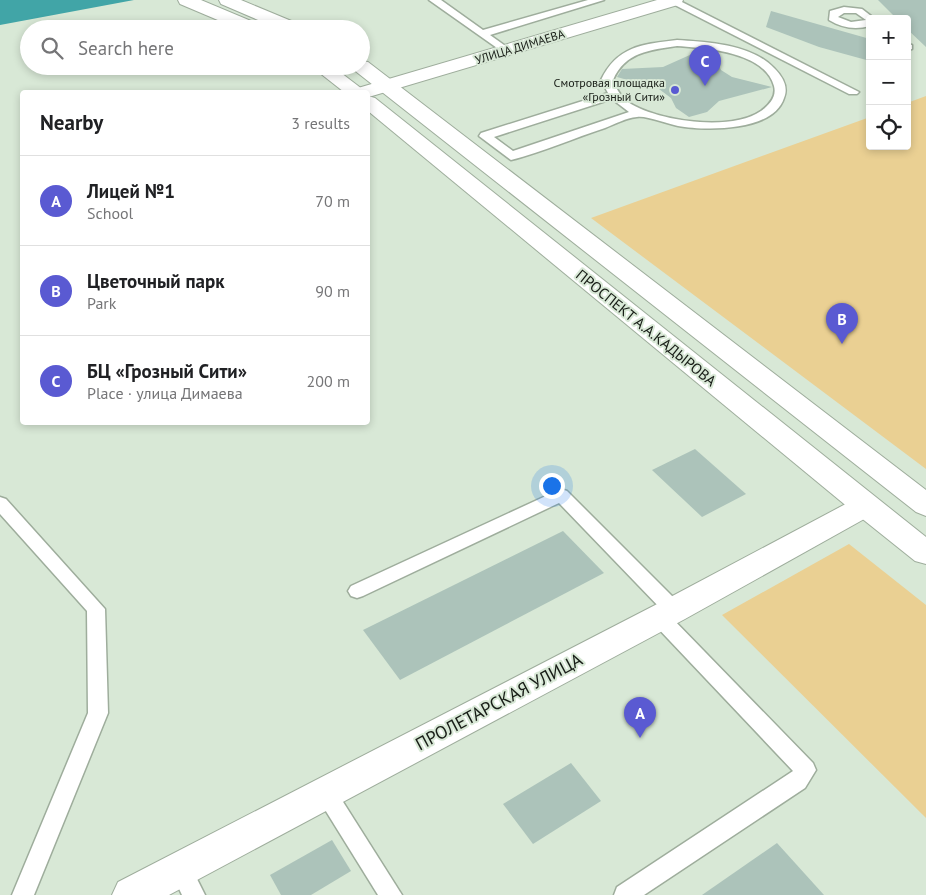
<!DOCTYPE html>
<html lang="en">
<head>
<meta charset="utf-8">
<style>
	body { margin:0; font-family:"PT Sans",sans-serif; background:#f6f6f6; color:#202124 }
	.controls { position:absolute; right:15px; top:15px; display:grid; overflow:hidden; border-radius:5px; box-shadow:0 2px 8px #0003 }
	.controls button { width:45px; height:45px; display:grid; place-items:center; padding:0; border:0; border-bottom:1px solid #e0e0e0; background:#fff; color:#202124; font:25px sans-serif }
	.you { position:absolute; left:551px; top:485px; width:18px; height:18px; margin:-12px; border:4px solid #fff; border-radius:50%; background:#1a73e8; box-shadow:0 0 0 8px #1a73e833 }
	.badge { display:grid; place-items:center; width:32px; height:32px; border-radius:50%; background:#5a5ad2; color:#fff; font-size:16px; font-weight:700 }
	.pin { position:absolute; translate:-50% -41px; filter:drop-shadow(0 1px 2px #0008) }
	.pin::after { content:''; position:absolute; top:26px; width:18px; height:15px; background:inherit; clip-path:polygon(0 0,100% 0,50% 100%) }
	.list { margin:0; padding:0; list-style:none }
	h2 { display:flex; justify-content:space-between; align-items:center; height:65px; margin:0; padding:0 20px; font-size:21px }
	h2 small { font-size:16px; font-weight:400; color:#757577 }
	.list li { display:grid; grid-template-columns:32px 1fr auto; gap:15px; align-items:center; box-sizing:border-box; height:90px; padding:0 20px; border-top:1px solid #e0e0e0 }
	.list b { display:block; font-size:19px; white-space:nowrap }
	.list p { margin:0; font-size:16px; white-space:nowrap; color:#757577 }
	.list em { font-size:16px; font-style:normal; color:#757577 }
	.icon { flex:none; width:28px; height:28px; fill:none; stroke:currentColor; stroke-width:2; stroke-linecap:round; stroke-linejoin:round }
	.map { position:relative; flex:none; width:926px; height:895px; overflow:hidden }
	.search { position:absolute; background:#fff; box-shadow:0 2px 8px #0003; left:20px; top:20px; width:350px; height:55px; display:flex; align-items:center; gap:12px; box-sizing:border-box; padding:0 18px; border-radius:28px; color:#757577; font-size:19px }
	.panel { position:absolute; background:#fff; box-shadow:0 2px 8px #0003; left:20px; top:90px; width:350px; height:335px; border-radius:5px }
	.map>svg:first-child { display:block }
</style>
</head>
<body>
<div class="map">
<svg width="926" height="895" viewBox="0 0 926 895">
	<rect width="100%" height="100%" fill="#d8e8d6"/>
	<g fill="#ead093">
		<polygon points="926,96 926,469 591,218 870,117 870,146 907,146 907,103"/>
		<polygon points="849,544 926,605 926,818 722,615"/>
	</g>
	<polygon fill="#41a5a7" points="0,0 134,0 0,25"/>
	<g fill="#acc3ba">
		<polygon points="878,0 926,0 926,47 907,29 907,19 897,19"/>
		<polygon points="771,11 870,39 870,61 819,47 766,27"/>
		<polygon points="701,50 715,58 721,70 732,77 772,87 719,101 707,112 689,117 676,108 671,98 659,89 617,77 622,69 663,67"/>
		<polygon points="695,449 746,494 702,517 652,470"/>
		<polygon points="563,531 604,573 400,680 363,630"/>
		<polygon points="571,763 601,801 533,844 503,804"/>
		<polygon points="332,840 351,871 311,895 281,895 270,875"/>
		<polygon points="777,843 824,895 702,895"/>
	</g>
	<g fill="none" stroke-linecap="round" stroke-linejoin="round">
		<defs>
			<g id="service">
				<polygon points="429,0 441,0 483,30 588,0 604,0 490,35 511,50 512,52 507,55"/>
				<polygon points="665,0 678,0 859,92 857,94 849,94"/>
				<path d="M844 7 862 9 875 19H870V26C855 30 842 28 829 20L830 11ZM856 13 866 20 851 22 838 17 844 13Z"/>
				<path d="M677 40C708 42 751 44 774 68 782 76 789 86 784 98 773 132 706 131 678 126 668 124 645 115 637 117 626 118 615 124 605 128 574 138 543 152 511 160L479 136 481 133 608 93 601 80C617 46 643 44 677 40ZM677 46C706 48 765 52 774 86 777 97 769 105 761 111 731 132 656 121 628 102 620 96 616 88 613 80 625 52 650 50 677 46ZM612 99 629 112 513 151 494 137Z"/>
				<polygon points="907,44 912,45 912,49 907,50"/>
				<polygon points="561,489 567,491 681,605 683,610 681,615 670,616 813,763 816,770 805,788 644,895 614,895 617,887 793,771 652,622 650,617 652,612 663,611 559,503 363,596 357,598 351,596 348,591 351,586"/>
				<polygon points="0,497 6,499 105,609 108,713 34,895 12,895 88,713 87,611 0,514"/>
				<polygon points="326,784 333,786 402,895 378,895 319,800 315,793 319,786"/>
				<polygon points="181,860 189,863 205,895 182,895 170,870 173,863"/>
			</g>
			<g id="minor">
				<polygon points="657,0 683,0 681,4 372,96 368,97 368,92 355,92 358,88"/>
				<polygon points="865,495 875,499 879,506 875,513 685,619 169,895 112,895 118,882 663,601 855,499"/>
			</g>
			<g id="primary">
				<polygon points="178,0 201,0 251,21 254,25 251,29 239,29 180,4"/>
				<polygon points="219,0 241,0 301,25 304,29 279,29 221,4"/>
				<polygon points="361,61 368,62 926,490 926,516 916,512 354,70 352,66 361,66"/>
				<polygon points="311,66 332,66 366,92 344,92"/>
				<polygon points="368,96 375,98 926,537 926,564 915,561 855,513 368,111"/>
			</g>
		</defs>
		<use href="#service" stroke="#9ead9c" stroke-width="3"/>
		<use href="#minor" stroke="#9ead9c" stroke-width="2"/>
		<use href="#primary" stroke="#9ead9c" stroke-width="2"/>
		<use href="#service" fill="#fff" fill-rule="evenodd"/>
		<use href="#minor" fill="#fff" fill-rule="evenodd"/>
		<use href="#primary" fill="#fff" fill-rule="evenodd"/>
	</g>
	<circle fill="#5a5ad2" stroke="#d8e8d6" stroke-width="2" cx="675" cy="90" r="5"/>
	<g text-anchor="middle" stroke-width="4" stroke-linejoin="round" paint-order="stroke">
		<g font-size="12" fill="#171c16" stroke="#d8e8d6">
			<text transform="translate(520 47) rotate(-17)" y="4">УЛИЦА ДИМАЕВА</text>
		</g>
		<g font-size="12" fill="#171c16" stroke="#d8e8d6" text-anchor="end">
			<text x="665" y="87">Смотровая площадка<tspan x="665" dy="14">«Грозный Сити»</tspan></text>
		</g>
		<g font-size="15" fill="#171c16" stroke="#d8e8d6">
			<text transform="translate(646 328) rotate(39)" y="5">ПРОСПЕКТ А.А.КАДЫРОВА</text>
		</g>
		<g font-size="18" fill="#171c16" stroke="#d8e8d6">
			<text transform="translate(499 702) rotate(-28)" y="6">ПРОЛЕТАРСКАЯ УЛИЦА</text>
		</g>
	</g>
</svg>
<div class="controls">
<button>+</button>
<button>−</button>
<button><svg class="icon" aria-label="locate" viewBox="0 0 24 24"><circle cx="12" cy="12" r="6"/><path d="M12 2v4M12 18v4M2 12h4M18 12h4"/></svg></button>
</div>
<div class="you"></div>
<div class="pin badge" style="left:640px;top:738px">A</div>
<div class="pin badge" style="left:842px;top:344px">B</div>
<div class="pin badge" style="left:705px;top:86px">C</div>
<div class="search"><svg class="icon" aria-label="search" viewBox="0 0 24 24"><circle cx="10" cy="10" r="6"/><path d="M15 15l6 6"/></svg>Search here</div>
<section class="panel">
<h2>Nearby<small>3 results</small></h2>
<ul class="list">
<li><span class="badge">A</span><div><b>Лицей №1</b><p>School</p></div><em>70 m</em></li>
<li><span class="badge">B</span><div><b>Цветочный парк</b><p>Park</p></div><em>90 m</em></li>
<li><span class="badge">C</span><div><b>БЦ «Грозный Сити»</b><p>Place · улица Димаева</p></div><em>200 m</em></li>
</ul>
</section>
</div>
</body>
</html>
